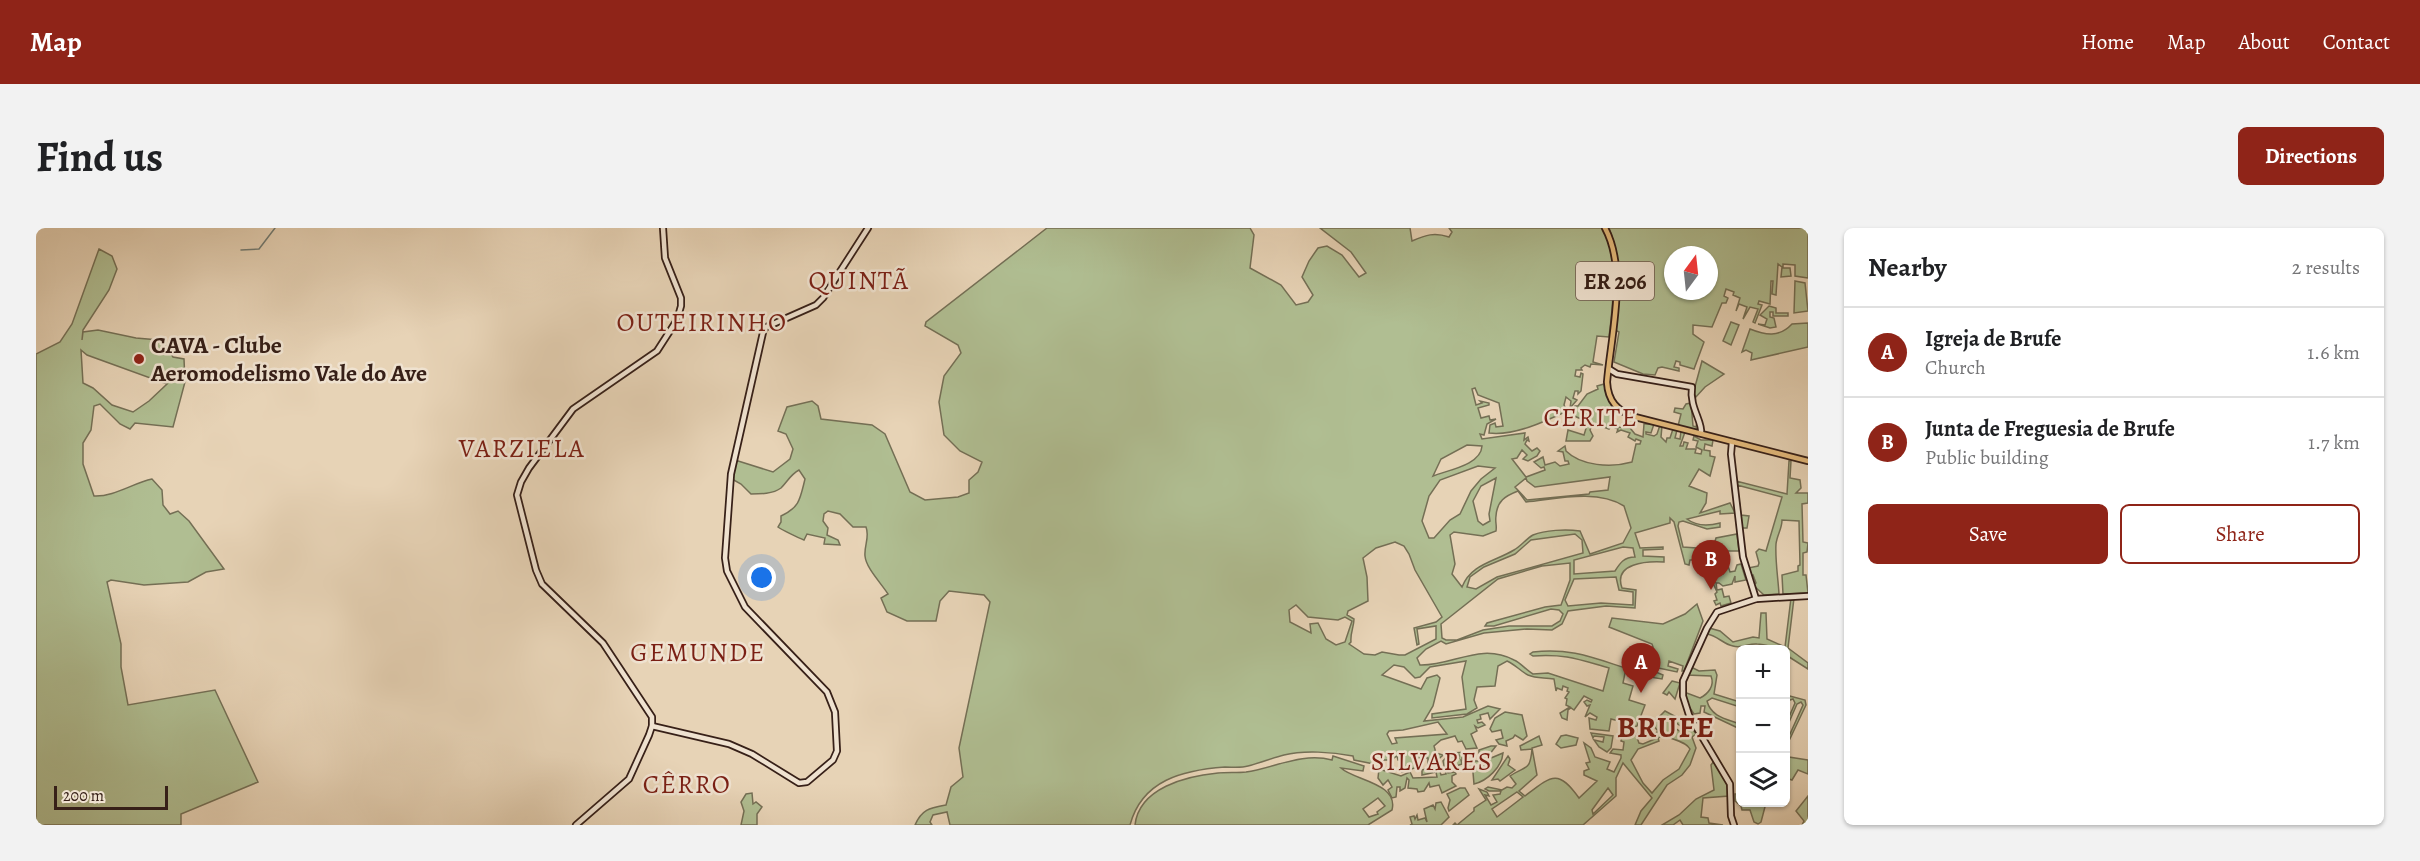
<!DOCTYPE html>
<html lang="en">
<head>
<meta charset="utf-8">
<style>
	body { margin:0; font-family:Alegreya,serif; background:#f2f2f2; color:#202124 }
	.controls { position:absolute; right:18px; bottom:18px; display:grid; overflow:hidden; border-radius:9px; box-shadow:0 2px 4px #0004 }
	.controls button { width:54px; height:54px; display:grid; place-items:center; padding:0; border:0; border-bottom:2px solid #e0e0e0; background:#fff; color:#202124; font:30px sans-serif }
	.compass { position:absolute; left:1628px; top:18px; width:54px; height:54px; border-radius:50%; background:#fff; box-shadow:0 2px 4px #0004; rotate:15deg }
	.scale { position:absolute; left:18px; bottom:15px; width:114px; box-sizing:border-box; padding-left:6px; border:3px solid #372018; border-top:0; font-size:16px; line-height:21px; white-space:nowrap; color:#372018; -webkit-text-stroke:4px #efe2d0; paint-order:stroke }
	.you { position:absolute; left:726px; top:350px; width:21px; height:21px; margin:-15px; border:4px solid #fff; border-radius:50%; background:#1a73e8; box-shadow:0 0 0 9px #1a73e833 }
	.badge { display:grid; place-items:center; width:39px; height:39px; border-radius:50%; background:#8f2418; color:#fff; font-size:20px; font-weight:700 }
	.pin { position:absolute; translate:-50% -50px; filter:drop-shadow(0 2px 3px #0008) }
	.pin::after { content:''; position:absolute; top:32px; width:21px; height:18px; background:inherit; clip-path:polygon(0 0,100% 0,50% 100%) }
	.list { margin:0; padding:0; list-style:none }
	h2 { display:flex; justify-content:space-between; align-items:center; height:78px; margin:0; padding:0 24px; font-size:26px }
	h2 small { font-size:20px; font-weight:400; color:#757577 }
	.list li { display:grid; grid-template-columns:39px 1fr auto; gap:18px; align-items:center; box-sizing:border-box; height:90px; padding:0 24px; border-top:2px solid #e0e0e0 }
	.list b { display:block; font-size:22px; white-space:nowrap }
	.list p { margin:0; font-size:20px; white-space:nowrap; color:#757577 }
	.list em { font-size:20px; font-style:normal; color:#757577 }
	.actions { display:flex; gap:12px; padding:18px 24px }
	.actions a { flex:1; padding:14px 0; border:2px solid #8f2418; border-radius:9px; text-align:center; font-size:21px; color:#8f2418 }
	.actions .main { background:#8f2418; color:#fff }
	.icon { flex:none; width:33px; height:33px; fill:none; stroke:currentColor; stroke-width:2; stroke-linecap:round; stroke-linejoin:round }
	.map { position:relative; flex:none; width:1772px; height:597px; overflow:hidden; border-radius:9px }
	header { display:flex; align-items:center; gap:36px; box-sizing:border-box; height:84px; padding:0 30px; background:#8f2418; color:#fff }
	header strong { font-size:28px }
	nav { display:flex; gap:33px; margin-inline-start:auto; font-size:21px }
	.intro { display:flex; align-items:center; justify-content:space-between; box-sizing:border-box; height:144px; padding:0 36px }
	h1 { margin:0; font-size:42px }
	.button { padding:15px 27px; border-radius:9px; background:#8f2418; color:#fff; font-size:21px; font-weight:700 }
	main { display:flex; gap:36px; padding:0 36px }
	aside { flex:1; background:#fff; border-radius:9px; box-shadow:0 2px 4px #0004 }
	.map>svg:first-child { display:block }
</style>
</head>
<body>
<header>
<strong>Map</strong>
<nav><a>Home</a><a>Map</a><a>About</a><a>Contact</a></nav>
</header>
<div class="intro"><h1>Find us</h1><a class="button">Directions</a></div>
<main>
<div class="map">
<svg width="1772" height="597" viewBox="0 0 1772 597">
	<rect width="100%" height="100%" fill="#e7d3b6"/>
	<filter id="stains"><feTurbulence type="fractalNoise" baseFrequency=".00333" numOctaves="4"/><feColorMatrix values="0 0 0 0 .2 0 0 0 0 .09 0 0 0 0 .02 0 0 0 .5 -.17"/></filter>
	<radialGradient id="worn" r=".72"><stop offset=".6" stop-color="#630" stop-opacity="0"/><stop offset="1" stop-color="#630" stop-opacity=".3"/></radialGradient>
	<g fill="#b0be92" stroke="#746f55" stroke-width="1.5" fill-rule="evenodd">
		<path d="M1011 0H1214L1218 7 1214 40 1245 57 1260 77 1272 74 1277 67 1266 49 1273 33 1282 20 1291 18 1306 27 1323 49 1330 45 1315 24 1284 0H1374L1376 13C1390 7 1398 4 1413 9L1416 4 1413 0H1566C1583 27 1577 78 1573 109L1561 108 1557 134 1567 137 1555 136 1554 139 1549 137 1545 140 1546 142H1540L1539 148 1544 149 1545 145 1547 146 1545 163 1542 166V163H1539L1537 170 1541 172 1534 180 1535 173 1530 169 1528 177 1531 183C1508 194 1478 208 1453 205L1454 197 1459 195 1460 199 1467 198 1463 175 1442 167 1439 160 1436 161 1440 177 1446 175 1444 173 1453 175V177L1442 180 1445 190 1453 188 1454 192 1460 191 1451 196 1448 207 1444 206 1446 211 1489 205 1488 212 1492 209 1493 213 1491 212 1489 216 1496 223 1501 220 1504 223 1501 228 1492 233 1487 231 1491 227 1486 222 1481 230 1476 231 1490 249 1509 242 1508 239 1505 240 1498 234 1507 229 1509 237 1519 234 1524 238 1533 236 1532 233H1529L1527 224 1522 223 1529 218 1530 223C1545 238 1575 240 1596 234L1600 216H1604L1605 213 1600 211 1599 213 1592 209 1594 205 1585 202 1581 204 1582 201 1575 198 1573 201 1557 195 1554 202 1557 208 1554 213H1530L1532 202 1548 207 1552 194 1536 187 1539 178H1542L1551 166 1562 161 1561 158 1568 156 1570 165 1577 179 1573 183 1579 190 1576 196 1580 199 1594 200 1599 206 1607 209 1608 196H1618L1615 205 1610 204V206L1618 208 1621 206 1624 197 1626 198 1625 209 1630 214 1631 210H1634L1637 201 1641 202 1639 210 1644 211 1645 203 1649 204 1644 218H1647L1648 214 1652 215 1650 221H1660L1659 225 1665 226 1666 222 1660 219 1662 213 1657 212 1658 208 1665 212H1677L1676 218 1669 216 1668 222 1674 223V228L1679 229 1674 248 1663 241 1653 258 1671 265 1670 275 1664 285 1694 275 1699 285 1684 286V283L1651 291C1660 298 1672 298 1684 295V299L1671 301 1647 293 1643 294 1642 298 1647 319 1675 321 1677 320 1680 310 1701 306 1703 323H1663L1662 341 1661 332H1654L1653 337 1649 336 1638 294 1634 290V295L1599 305 1604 320 1627 319V321L1607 322V328L1628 329V334C1611 333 1577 335 1586 360L1600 362 1599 380 1570 378 1532 383 1526 396 1516 402 1491 401 1448 405 1410 416 1405 413 1390 421 1381 430 1384 437C1417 438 1444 414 1478 432 1485 435 1490 442 1497 446L1512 445 1567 463 1573 440C1541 431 1530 426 1497 428L1494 426 1497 424C1537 419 1562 432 1599 443L1606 441 1618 422 1616 416 1573 399 1576 390 1627 396 1649 386 1661 376 1667 393 1648 443H1646L1647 438 1633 433 1632 438 1642 441 1641 444 1608 437V441L1615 442 1627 447 1626 451 1589 445 1587 455 1597 458 1593 472 1609 477 1601 498 1583 505V493L1575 491 1573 503 1554 501 1553 490 1560 492 1561 489 1554 485 1549 489 1554 477 1551 478 1548 474 1551 472 1555 474 1556 472 1548 468 1538 482 1535 480 1532 482 1531 492 1526 490 1524 485 1534 479 1530 477 1531 471 1529 470 1533 464 1531 463 1532 460 1527 458 1526 462 1521 460 1520 463 1518 451C1509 449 1501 451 1492 447 1484 443 1480 437 1471 433L1462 438 1459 458 1441 459 1438 472 1441 480 1431 486 1396 490V486L1430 481 1426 449 1430 433 1394 439 1384 449 1379 450 1368 439 1358 437 1346 447 1385 461 1391 450 1401 447 1404 450 1397 478 1388 493 1427 489 1452 478 1464 481 1454 491 1452 485 1444 487 1445 491 1441 492 1442 495 1446 494 1449 497 1442 500 1439 498 1441 503 1435 506 1441 520 1430 521 1426 513 1422 514 1419 508 1405 512 1398 518 1400 525 1407 527 1397 536 1392 537V530H1376L1379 537 1382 536V539L1366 544 1367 532H1362L1361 528 1355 532H1338V536L1318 532 1317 528C1296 524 1268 522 1248 527 1236 530 1224 535 1212 538 1205 540 1197 539 1189 539 1147 542 1106 552 1094 597H914L911 584 897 587 894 594 896 597H879C886 581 894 580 910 577L915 559 927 549 923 520 954 374 948 367 913 363 904 373 900 393H871L851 384 845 370 852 366C845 355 830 340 829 328 828 317 834 309 830 299H817L804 286 792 283 788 286 787 293 792 300 791 307 802 312 804 317 788 316 789 310 771 306 768 312C763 310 746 302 742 299L745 294V288C764 279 764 271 769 251L763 242C754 247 752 253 745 260 737 266 724 266 715 266L705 256 696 251 699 232 737 244 754 231 757 221 750 206 742 203 751 179 776 173 782 178 785 191 836 197 849 206 874 264 889 272 922 269 933 265V252L942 244 946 234 924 223 908 207 903 174 908 148 925 125 922 117 889 98 890 94ZM1431 217 1446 218C1445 237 1412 242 1397 248L1405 231ZM1442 238 1459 240 1445 251 1435 263 1424 286 1414 292 1398 310H1393L1386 293 1393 268 1404 252ZM1574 249 1572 262 1554 264 1553 266 1491 272 1479 259 1490 250 1491 253 1499 259ZM1460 250 1453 286 1454 293 1447 297 1442 293 1437 273 1445 258ZM1482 263 1490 274C1521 271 1560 261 1588 278L1595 300 1587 315 1554 326 1544 303C1530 301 1509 302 1497 307 1490 311 1485 318 1478 322 1458 334 1435 336 1426 359L1416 346 1419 336 1414 307 1418 304 1447 308 1460 303C1461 297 1459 294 1460 288 1461 273 1469 268 1482 263ZM1539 306 1546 312 1547 325 1461 349 1440 361 1431 359 1434 349 1448 339 1479 326 1495 312ZM1359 314 1368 318 1373 326 1379 342 1406 389 1400 394 1378 400 1381 417 1383 416 1381 401 1400 398V411L1369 427H1363L1346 424 1339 427 1328 426 1313 416 1315 414C1314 405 1318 399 1318 391L1311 387 1312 383 1332 373 1331 349 1327 330 1340 320ZM1587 319 1597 320 1599 329C1588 329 1584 335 1579 343L1538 346V332ZM1534 335V352L1525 377 1509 379 1451 395 1449 398H1458L1515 381 1523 382 1527 386 1524 393 1516 398H1473L1447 402 1421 412H1410L1406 410 1405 396 1462 351 1506 338ZM1580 349 1583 362 1597 364V377L1565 375 1532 378 1529 372 1538 351ZM1260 377 1272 389 1302 392 1309 389 1316 393 1309 414 1300 417 1290 411 1282 395 1274 396 1275 405 1254 394 1253 382ZM1402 494 1411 506 1359 510 1361 515 1356 516 1351 506 1353 503 1367 502Z"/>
		<path d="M1573 0H1772V50L1759 48V37L1747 36V40H1754L1755 48 1745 49 1746 39 1742 36 1740 67 1736 66 1737 53H1735L1734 76 1723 73 1722 76 1726 77 1719 95 1717 94 1722 81 1714 79 1707 91 1711 79 1703 76 1700 83 1704 70 1697 67 1698 64 1690 61 1688 68 1692 70 1690 75H1686L1676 99 1657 97V106L1668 114 1658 141 1644 137V134L1640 133 1638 139 1643 140V143L1626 139 1622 140 1619 147 1607 146 1578 134 1583 104 1579 102C1581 69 1586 32 1573 0ZM1637 27H1673V63H1637Z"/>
		<path d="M63 21 76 28 81 41 73 62 47 102 46 112 47 104 62 102 100 110 123 112 128 115 137 129 148 131 149 154 137 199 99 195 94 201 84 196 64 176 58 178 55 202 47 215V236L58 268C78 269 97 255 116 251L126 262 127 277 134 286 142 283 153 293 188 341 170 344 152 354 108 357 75 352 71 354 85 416V439L92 477 179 462 222 554 145 586V597H0V126L24 114 36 96ZM45 122 51 127 131 156 113 173 97 184 76 177 57 160 47 155Z"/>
		<polygon points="1759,53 1769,55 1772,83 1758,85"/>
		<polygon points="1733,78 1740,80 1740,85 1752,85 1752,88 1737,88 1737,84 1734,84 1734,89 1738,90 1740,99 1734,100 1722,96 1729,97 1731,91 1724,87"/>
		<polygon points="1695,94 1703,97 1695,117 1687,113"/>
		<path d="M1772 95V119L1715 132 1716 125 1710 122 1706 124 1714 101C1729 107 1743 110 1756 96Z"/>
		<polygon points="1666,133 1688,146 1669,159 1659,170 1657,166"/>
		<polygon points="1655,175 1657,198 1660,199 1661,194 1663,198 1660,202 1642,198 1645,186 1638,184 1639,180 1647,181 1650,176"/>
		<path d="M1753 233H1755L1754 250 1764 252 1765 260 1760 265H1772V275L1766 276 1767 314 1772 315 1771 324 1767 325V347H1770L1772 365 1747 366 1746 347 1762 343V338L1764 337 1763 293 1746 292C1746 301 1741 307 1740 316 1739 332 1742 349 1743 366L1728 367 1717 357 1720 355 1717 347 1714 348 1712 340 1722 338 1723 335 1720 324 1723 321 1730 323 1746 269 1701 257 1705 287 1713 288 1711 300H1705L1700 253 1751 266Z"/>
		<polygon points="1686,332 1690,332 1694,344 1699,343 1701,337 1705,336 1710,352 1699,354 1699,348 1696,356 1687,358 1683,355 1680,355 1681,362 1686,361 1688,369 1693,368 1695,375 1685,378 1684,375 1680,377 1678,373 1681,372 1679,366 1681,364 1677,355 1679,354 1677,345 1687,346"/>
		<path d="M1755 370H1758L1752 420 1772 435V441L1750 427V422C1738 421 1731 416 1721 416 1713 415 1706 421 1697 418 1687 416 1682 408 1671 406L1673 400 1684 403 1697 414 1717 409 1723 410 1725 385H1730L1731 411 1749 419Z"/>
		<path d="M1655 439 1663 443 1679 442 1681 447 1678 466 1704 474V479L1676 470 1671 473C1675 489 1691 491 1704 496V501L1668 484 1669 478H1665L1664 485 1658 486 1652 477 1648 464 1664 470C1672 466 1679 458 1675 448L1651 447Z"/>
		<polygon points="1636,453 1644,455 1639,471 1633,464 1631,467 1627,465"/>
		<polygon points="1750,467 1769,472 1770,477 1751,517 1753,529 1772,532 1772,546 1762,542 1756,552 1750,550 1750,515 1767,477 1765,474 1761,476 1750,501 1750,496 1759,475 1757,471 1751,473 1750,476"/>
		<path d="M1629 483 1648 493 1646 499 1639 494 1636 498 1645 504 1650 501 1651 493 1652 494 1660 506 1656 509 1660 520 1654 537 1646 547 1631 557 1605 597H1599L1605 583 1616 570 1587 535 1580 550V568L1547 597H1417L1419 595 1421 597 1438 583V580L1450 572 1443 561 1451 564 1453 568 1449 567 1455 577 1461 574 1457 567 1464 566 1465 563H1453L1449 561 1452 559 1466 562 1471 559 1476 560 1480 556 1474 548C1490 537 1494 544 1496 521L1485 522 1484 518 1503 508 1506 517 1496 520 1501 547 1483 563 1489 568C1515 548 1522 540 1543 570L1561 553 1548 547V543L1553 541 1550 535 1554 534 1548 515 1555 520 1559 529 1574 534 1571 541 1578 544 1585 530V527L1574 525 1577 521 1587 522 1588 514 1585 513 1586 508 1599 504 1603 515 1607 516 1621 510 1619 506 1622 503 1616 496ZM1628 507C1636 512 1650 513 1654 521L1643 541 1627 552 1616 565 1607 555 1595 532 1602 521 1623 513 1622 510ZM1572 560 1577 567 1557 586 1556 582ZM1481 564 1487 569 1461 589 1456 581Z"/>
		<polygon points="1469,484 1486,487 1491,508 1487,512 1479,507 1477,510 1470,513 1471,518 1463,516 1460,512 1467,510 1465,502 1456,504 1454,501 1459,490"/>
		<polygon points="1555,505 1577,508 1575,520 1571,524 1563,519 1558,512 1567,514 1568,509 1558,508 1557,510"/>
		<polygon points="1530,507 1542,510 1540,517 1525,520 1520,516 1525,508"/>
		<path d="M1455 518H1460L1453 527 1455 530 1467 525C1466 539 1451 553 1438 556L1436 533H1443V522Z"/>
		<polygon points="1431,524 1426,530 1429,532 1425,532 1426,536 1411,541 1412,545 1419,544 1420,546 1416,548 1416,554 1420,558 1406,565 1403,557 1394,559 1393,555 1388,563 1382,564 1381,561 1372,560 1373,552 1371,550 1369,560 1364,563 1364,559 1361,559 1360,569 1356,570 1352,562 1356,559 1352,552 1347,557 1342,550 1343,541 1365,548 1374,544 1377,550 1401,549 1400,544 1386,547 1386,542 1402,537 1405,547 1410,546 1407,533 1413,526 1417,530 1423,530 1423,527 1416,527 1416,525"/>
		<path d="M1297 528 1328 538 1327 543 1305 540C1317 552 1363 555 1356 582L1332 597H1099C1103 560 1150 548 1182 545 1191 544 1201 545 1210 544 1238 540 1266 524 1296 532ZM1342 570 1349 578 1341 584 1342 586 1333 589 1327 581Z"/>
		<polygon points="1472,528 1474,531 1472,537 1479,542 1464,553 1462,551 1456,552"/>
		<polygon points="1678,533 1691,555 1693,568 1667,570 1665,589 1672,590 1673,595 1687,597 1647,597 1644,592 1637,597 1626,597 1643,587 1660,571 1678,562 1675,537"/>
		<polygon points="1424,560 1429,560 1433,567 1413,583 1412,580 1414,572 1411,566"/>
		<polygon points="716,565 717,576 720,574 726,579 721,586 721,597 705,597 708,583 705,574 710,566"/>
		<polygon points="1699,566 1702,566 1702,575 1726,577 1727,575 1730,575 1725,594 1722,596 1718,594 1714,582 1706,582 1705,578 1699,573"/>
		<polygon points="1772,568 1772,597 1766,597 1768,593 1760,583"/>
		<polygon points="1405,574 1413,589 1405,597 1374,597 1376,596 1374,589 1378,588 1379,591 1381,587 1382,592 1389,590 1391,594 1388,581 1397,577 1399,581 1400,575"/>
	</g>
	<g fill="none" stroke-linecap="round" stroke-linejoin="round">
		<polyline stroke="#717b73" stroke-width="1.5" points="205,22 223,21 239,0"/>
		<defs>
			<g id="secondary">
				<path d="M1573 141 1581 146 1656 159C1653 179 1667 194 1665 205"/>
				<polyline points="1696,214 1695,226 1707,329 1720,371"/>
				<polyline points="616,498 693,516 716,526 763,555 771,554 797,532 801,523 799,484 791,464 709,379 691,343 689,330 695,246 728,100 780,77 787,70 832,0"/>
				<polyline points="540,597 593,551 613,507 616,498 616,489 567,415 506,356 500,342 481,267 485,254 493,240 537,181 621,123 641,92 645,78 645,70 629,30 627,0"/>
				<polyline points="1698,597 1695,588 1694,556 1653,487 1647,468 1647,453 1671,400 1681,384 1720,371 1772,368"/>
			</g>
			<path id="primary" d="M1569 0C1592 43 1575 107 1571 154 1572 173 1581 183 1599 189L1772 233"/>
		</defs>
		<use href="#secondary" stroke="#372018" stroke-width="8"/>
		<use href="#primary" stroke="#372018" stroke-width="8"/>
		<use href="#secondary" stroke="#efe2d0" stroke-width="4.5"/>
		<use href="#primary" stroke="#e4ba7b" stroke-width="4.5"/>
	</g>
	<circle fill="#8f2418" stroke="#efe2d0" stroke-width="2" cx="103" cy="131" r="6"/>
	<g text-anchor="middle" stroke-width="5" stroke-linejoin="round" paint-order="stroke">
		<rect fill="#efe2d0" stroke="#6e5a4f" stroke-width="1.5" x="1540" y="34" width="78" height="38" rx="4.5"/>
		<g font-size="22" font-weight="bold" fill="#372018">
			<text x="1579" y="61">ER 206</text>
		</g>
		<g font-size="24" font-weight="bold" fill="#372018" stroke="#efe2d0" text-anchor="start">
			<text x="115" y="125">CAVA - Clube<tspan x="115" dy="28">Aeromodelismo Vale do Ave</tspan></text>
		</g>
		<g font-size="26" letter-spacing="1.5" fill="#7a1f14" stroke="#efe2d0">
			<text x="823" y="61">QUINTÃ</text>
			<text x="666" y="103">OUTEIRINHO</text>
			<text x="1555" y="198">CERITE</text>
			<text x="486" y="229">VARZIELA</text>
			<text x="662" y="433">GEMUNDE</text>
			<text x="1396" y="542">SILVARES</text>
			<text x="651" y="565">CÊRRO</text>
		</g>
		<g font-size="30" font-weight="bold" letter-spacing="1.5" fill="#7a1f14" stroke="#efe2d0">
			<text x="1630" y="509">BRUFE</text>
		</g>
	</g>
	<rect width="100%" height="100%" filter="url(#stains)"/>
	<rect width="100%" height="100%" fill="url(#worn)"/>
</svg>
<div class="controls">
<button>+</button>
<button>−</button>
<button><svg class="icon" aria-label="layers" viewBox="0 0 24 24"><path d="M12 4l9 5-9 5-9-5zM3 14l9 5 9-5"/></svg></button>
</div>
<svg class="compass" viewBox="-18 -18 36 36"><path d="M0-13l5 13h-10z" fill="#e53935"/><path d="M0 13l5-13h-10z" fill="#757577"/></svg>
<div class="scale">200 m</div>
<div class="you"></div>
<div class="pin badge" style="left:1605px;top:465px">A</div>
<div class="pin badge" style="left:1675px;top:362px">B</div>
</div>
<aside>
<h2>Nearby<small>2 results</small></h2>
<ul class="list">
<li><span class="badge">A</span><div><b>Igreja de Brufe</b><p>Church</p></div><em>1.6 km</em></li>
<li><span class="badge">B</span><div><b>Junta de Freguesia de Brufe</b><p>Public building</p></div><em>1.7 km</em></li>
</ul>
<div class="actions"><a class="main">Save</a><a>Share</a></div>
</aside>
</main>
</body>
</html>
